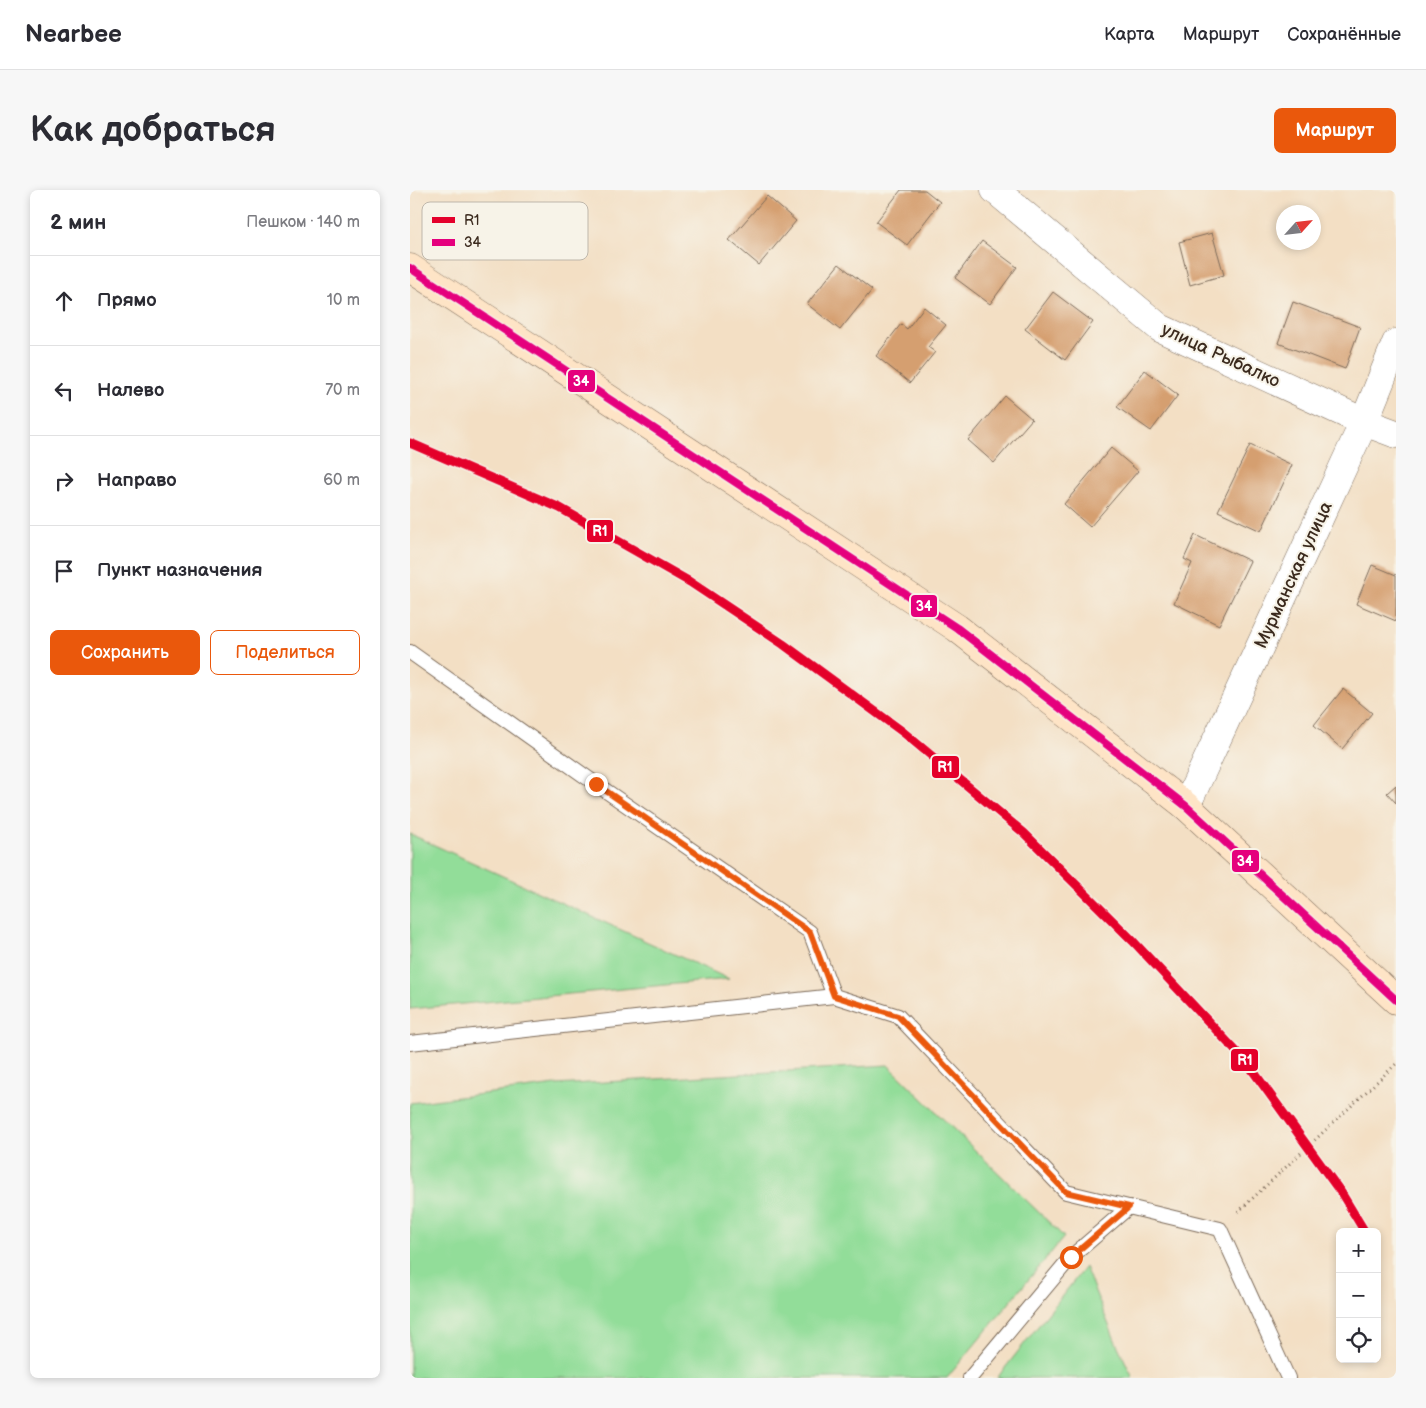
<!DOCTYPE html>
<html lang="ru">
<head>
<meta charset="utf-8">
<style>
	body { margin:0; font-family:"Balsamiq Sans",sans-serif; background:#f7f7f7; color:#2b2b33 }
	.controls { position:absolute; right:15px; bottom:15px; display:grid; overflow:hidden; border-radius:8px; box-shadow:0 2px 8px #0003 }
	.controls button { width:45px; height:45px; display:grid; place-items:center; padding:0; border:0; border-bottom:1px solid #e1e1e2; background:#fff; color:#2b2b33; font:25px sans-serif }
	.compass { position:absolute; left:866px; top:15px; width:45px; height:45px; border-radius:50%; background:#fff; box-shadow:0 2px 8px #0003; rotate:63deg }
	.stop { position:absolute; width:15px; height:15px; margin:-11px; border:4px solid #ea580c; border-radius:50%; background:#fff }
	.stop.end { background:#ea580c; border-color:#fff; box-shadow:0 1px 5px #0008 }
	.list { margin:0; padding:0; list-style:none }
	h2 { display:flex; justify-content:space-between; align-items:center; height:65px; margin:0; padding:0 20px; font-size:21px }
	h2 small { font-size:16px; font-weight:400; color:#7c7c81 }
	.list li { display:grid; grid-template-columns:32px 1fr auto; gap:15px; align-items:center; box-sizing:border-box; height:90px; padding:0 20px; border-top:1px solid #e1e1e2 }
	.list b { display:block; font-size:19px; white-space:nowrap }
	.list em { font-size:16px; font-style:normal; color:#7c7c81 }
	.actions { display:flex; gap:10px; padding:15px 20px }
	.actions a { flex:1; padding:11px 0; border:1px solid #ea580c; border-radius:8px; text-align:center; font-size:18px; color:#ea580c }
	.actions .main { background:#ea580c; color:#fff }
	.icon { flex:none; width:28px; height:28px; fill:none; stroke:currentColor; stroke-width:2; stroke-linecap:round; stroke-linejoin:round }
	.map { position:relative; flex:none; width:986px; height:1188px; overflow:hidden; border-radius:8px }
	header { display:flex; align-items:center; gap:30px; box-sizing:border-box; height:70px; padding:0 25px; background:#fff; border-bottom:1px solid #e1e1e2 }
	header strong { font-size:24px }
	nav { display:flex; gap:28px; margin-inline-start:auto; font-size:18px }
	.intro { display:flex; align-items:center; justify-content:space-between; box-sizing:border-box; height:120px; padding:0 30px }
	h1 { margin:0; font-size:35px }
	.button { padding:12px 22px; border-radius:8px; background:#ea580c; color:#fff; font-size:18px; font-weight:700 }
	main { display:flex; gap:30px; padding:0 30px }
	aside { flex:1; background:#fff; border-radius:8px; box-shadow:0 2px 8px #0003 }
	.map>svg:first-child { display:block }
</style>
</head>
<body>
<header>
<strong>Nearbee</strong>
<nav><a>Карта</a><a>Маршрут</a><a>Сохранённые</a></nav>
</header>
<div class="intro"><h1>Как добраться</h1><a class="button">Маршрут</a></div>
<main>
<aside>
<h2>2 мин<small>Пешком · 140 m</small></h2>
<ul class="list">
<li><svg class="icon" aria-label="ahead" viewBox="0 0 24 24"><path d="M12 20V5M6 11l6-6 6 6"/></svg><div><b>Прямо</b></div><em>10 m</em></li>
<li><svg class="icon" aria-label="left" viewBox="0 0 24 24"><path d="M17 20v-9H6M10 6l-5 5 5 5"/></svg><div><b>Налево</b></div><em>70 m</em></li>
<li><svg class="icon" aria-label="right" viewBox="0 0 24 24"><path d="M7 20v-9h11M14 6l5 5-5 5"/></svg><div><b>Направо</b></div><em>60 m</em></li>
<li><svg class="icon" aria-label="arrive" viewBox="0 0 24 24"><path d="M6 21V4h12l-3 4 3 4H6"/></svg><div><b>Пункт назначения</b></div></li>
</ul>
<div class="actions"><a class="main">Сохранить</a><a>Поделиться</a></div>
</aside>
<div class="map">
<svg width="986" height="1188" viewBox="0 0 986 1188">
	<rect width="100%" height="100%" fill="#f7f3e8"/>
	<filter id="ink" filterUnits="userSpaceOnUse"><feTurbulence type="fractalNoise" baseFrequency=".02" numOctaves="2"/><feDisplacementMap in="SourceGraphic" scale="10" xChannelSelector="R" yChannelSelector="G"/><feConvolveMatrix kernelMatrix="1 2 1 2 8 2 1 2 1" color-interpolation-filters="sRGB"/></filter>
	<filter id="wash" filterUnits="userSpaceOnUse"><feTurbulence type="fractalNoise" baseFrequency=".0096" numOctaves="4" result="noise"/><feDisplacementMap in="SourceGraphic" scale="20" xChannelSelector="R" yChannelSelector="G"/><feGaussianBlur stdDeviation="1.12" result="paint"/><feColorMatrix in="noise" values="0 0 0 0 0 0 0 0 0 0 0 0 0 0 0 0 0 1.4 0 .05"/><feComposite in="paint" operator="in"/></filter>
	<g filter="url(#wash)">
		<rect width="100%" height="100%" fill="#f3dfc4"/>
		<g fill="#92dd99" stroke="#66845c">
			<polygon points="0,644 319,789 0,819"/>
			<polygon points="478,875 654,1047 537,1188 0,1188 0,913 146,895"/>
			<polygon points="675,1077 705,1150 723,1188 587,1188"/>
		</g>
		<g id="blocks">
			<g fill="#d59f70">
				<polygon points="491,0 515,0 530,12 497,55 466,32"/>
				<polygon points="357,6 386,31 349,75 319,50"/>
				<polygon points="802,43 814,85 780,95 769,52"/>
				<polygon points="572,51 607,77 580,114 545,88"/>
				<polygon points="429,74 462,100 430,140 397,114"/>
				<polygon points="643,102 683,132 655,170 615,139"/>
				<polygon points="883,112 950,137 935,179 868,153"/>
				<polygon points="514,117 536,135 518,157 525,162 500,193 466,166 491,134 497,139"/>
				<polygon points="735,180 768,205 741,241 707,217"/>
				<polygon points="595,206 622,229 584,273 558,250"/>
				<polygon points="840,255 882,275 851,341 808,321"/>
				<polygon points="701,258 728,281 680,337 654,314"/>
				<polygon points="785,345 840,371 809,435 764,413 782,373 774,369"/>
				<polygon points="962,375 986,385 986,431 946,414"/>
				<polygon points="933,499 962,523 932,559 904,535"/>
				<polygon points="986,595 986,613 977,603"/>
			</g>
		</g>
	</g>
	<g filter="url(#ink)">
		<use href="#blocks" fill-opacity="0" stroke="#7b6958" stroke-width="1"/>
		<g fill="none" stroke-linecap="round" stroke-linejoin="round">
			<defs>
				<g id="lane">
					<polyline points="0,462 186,594 400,742 424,806"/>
					<polyline points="0,853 424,806 488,826 656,1002 810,1039 878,1188"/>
					<polyline points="560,1188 661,1067 719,1017"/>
				</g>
				<g id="street">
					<polyline points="585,0 750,138 954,232 986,244"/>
					<polyline points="776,616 954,232 986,153"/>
				</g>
				<polyline id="secondary" points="0,78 547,438 776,616 986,810"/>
			</defs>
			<use href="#lane" stroke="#7b6958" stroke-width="16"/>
			<use href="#street" stroke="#7b6958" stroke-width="29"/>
			<use href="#secondary" stroke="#7b6958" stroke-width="29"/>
			<polyline stroke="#7b6958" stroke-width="3" stroke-dasharray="1 4" stroke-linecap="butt" points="828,1022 986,874"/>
			<use href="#lane" stroke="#fff" stroke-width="14"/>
			<use href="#street" stroke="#fff" stroke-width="28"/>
			<use href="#secondary" stroke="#fee4c6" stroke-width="28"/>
			<defs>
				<polyline id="bus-1" points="0,78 547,438 776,616 986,810"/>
			</defs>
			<use href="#bus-1" stroke="#f7f3e8" stroke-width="11"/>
			<use href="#bus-1" stroke="#e5007d" stroke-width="8"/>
			<defs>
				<polyline id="rail-1" points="0,253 150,318 280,392 373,454 493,542 614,643 723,751 838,874 932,1004 955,1042"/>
			</defs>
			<use href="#rail-1" stroke="#f7f3e8" stroke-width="12"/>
			<use href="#rail-1" stroke="#e4002b" stroke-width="9"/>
		</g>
	</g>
	<g fill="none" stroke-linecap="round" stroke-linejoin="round" filter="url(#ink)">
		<polyline stroke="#ea580c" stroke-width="6" points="186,594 400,742 424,806 488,826 656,1002 719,1017 661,1067"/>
	</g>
	<g text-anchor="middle" stroke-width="4" stroke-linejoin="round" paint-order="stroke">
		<g font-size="18" fill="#3b2a1e" stroke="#f7f3e8">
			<text transform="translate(811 165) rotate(25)" y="6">улица Рыбалко</text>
			<text transform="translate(883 385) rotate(-65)" y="6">Мурманская улица</text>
		</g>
	</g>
	<rect x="12" y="12" width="166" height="58" rx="8" fill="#f7f3e8" stroke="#bfb7ab" stroke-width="1"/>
	<rect x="22" y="27" width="23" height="6" fill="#e4002b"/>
	<rect x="22" y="49" width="23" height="7" fill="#e5007d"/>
	<g font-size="14" fill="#3b2a1e">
		<text x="54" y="35">R1</text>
		<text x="54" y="57">34</text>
	</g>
	<g stroke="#f7f3e8" stroke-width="2">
		<rect x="157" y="179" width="29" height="24" rx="5" fill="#e5007d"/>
		<rect x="176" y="329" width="28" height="24" rx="5" fill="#e4002b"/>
		<rect x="500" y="404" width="28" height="24" rx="5" fill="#e5007d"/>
		<rect x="521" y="565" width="29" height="24" rx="5" fill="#e4002b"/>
		<rect x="821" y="659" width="29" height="24" rx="5" fill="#e5007d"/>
		<rect x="820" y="858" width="29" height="24" rx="5" fill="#e4002b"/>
	</g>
	<g font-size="14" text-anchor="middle" font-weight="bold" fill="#fff">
		<text x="171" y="196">34</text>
		<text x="190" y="346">R1</text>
		<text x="514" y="421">34</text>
		<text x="535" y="582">R1</text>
		<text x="835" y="676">34</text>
		<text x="835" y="875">R1</text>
	</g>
</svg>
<div class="controls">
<button>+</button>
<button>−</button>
<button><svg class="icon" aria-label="locate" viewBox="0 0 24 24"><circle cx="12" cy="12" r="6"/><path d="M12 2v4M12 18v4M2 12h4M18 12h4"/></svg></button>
</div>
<svg class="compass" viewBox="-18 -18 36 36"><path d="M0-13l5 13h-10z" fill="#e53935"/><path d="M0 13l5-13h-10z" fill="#7c7c81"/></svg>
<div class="stop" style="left:661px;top:1067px"></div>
<div class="stop end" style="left:186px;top:594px"></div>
</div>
</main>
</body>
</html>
